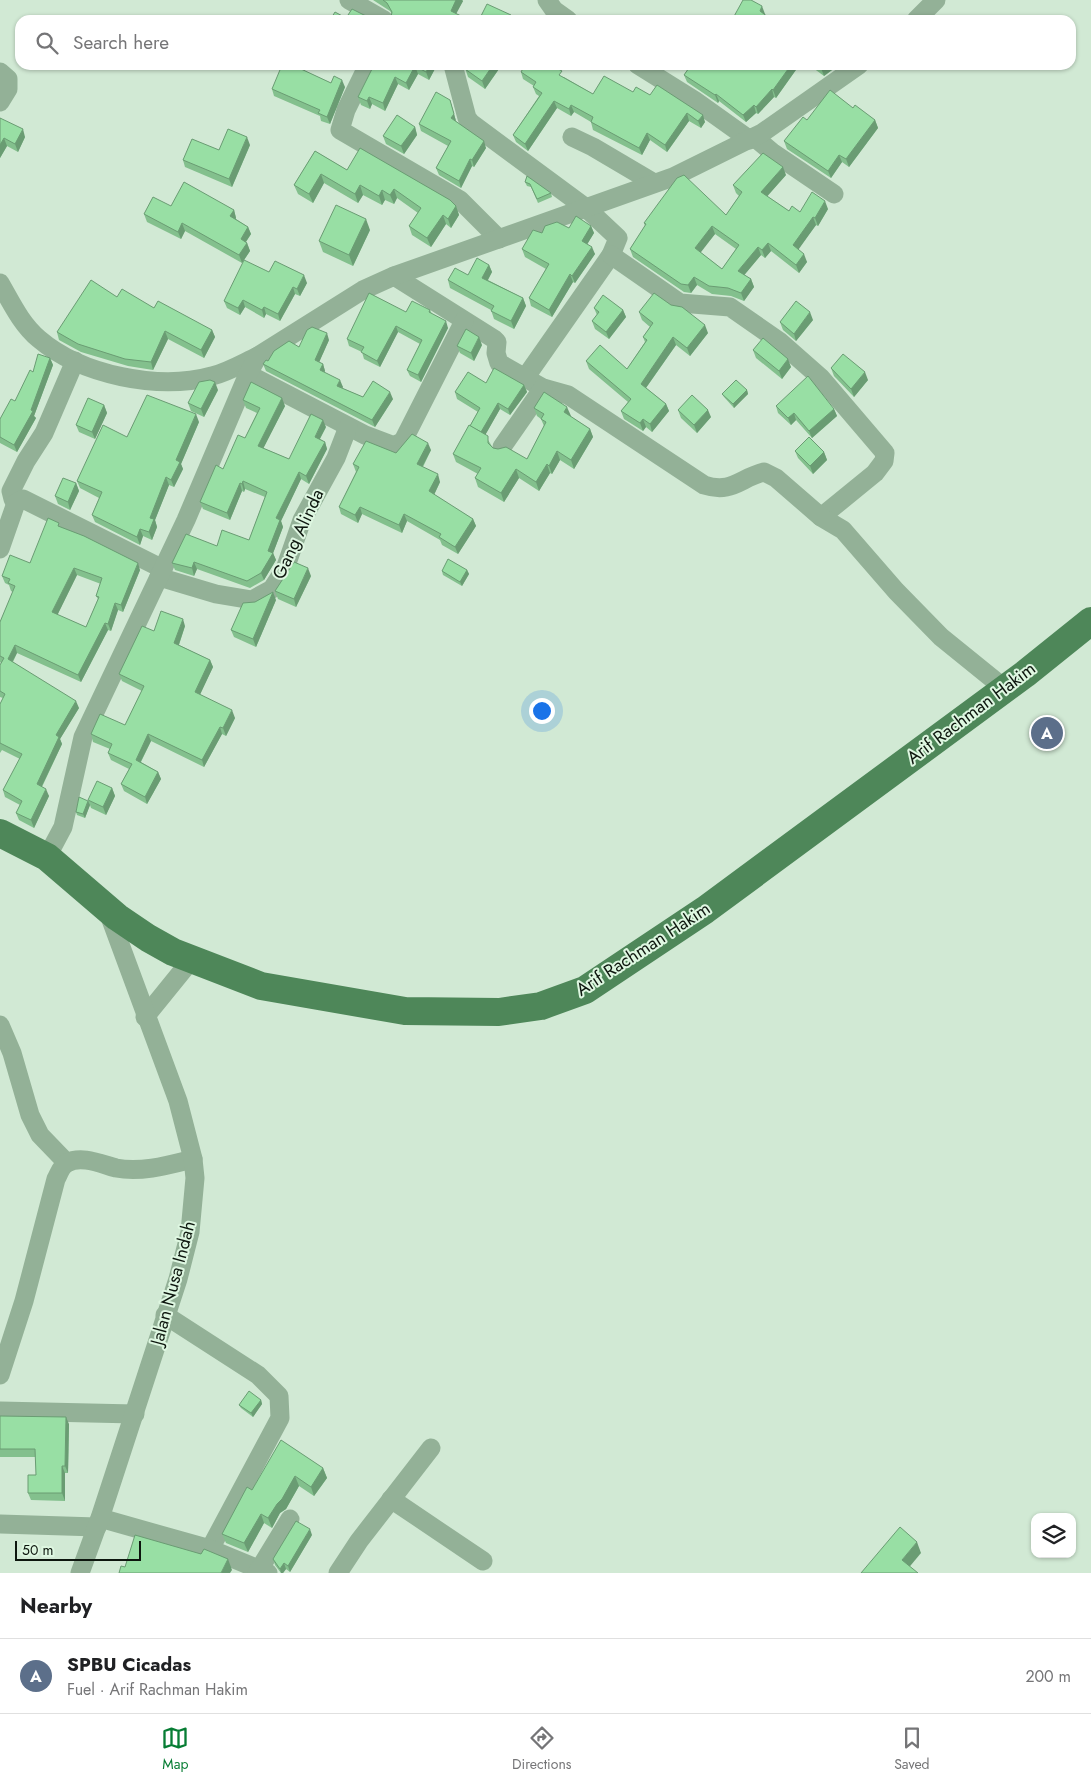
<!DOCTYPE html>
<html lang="en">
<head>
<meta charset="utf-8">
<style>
	body { margin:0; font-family:Jost,sans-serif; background:#f2f2f2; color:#202124 }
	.controls { position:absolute; right:15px; bottom:15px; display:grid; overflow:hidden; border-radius:10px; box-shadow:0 1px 4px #0004 }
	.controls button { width:45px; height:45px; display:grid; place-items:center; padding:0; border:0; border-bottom:1px solid #e0e0e0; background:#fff; color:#202124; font:25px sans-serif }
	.scale { position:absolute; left:15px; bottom:12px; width:126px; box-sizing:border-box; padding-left:5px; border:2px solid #0d160e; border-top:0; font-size:14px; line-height:18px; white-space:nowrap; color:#0d160e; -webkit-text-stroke:4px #def7e1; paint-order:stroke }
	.you { position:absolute; left:541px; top:710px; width:18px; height:18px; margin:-12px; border:4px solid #fff; border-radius:50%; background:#1a73e8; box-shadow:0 0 0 8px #1a73e833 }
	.badge { display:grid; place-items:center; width:32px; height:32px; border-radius:50%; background:#077d34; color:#fff; font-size:16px; font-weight:700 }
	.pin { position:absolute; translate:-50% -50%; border:2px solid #fff; box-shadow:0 1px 5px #0006 }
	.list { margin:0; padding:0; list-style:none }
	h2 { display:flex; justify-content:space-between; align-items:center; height:65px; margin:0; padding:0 20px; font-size:21px }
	h2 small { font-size:16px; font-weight:400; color:#757577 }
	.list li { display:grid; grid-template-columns:32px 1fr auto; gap:15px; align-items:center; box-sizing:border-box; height:75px; padding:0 20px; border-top:1px solid #e0e0e0 }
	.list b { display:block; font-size:19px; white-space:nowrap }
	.list p { margin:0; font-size:16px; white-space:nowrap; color:#757577 }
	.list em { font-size:16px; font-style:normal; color:#757577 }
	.icon { flex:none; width:28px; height:28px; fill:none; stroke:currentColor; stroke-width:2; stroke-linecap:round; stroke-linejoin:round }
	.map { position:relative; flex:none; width:1091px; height:1573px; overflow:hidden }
	.search { position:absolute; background:#fff; box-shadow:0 1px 4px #0004; left:15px; right:15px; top:15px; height:55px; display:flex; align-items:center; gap:12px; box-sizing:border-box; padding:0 18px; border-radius:15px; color:#757577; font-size:19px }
	.sheet { height:140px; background:#fff }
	nav { display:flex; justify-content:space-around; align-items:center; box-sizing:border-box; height:70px; border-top:1px solid #e0e0e0; background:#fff; font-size:14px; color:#757577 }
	nav a { display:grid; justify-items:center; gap:2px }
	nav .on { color:#077d34 }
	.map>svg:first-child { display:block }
</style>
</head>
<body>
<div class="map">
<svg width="1091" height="1573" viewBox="0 0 1091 1573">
	<rect width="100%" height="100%" fill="#d1e9d4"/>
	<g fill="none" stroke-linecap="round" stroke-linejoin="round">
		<g stroke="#93b197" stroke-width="19">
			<polyline points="349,0 384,20"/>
			<polyline points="547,0 554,10 568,20"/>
			<polyline points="916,20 936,0"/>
			<polyline points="368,65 346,110 340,130 460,200 499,239"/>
			<polyline points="453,65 467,118 471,123 586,208 618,238 611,255 525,378"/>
			<polyline points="638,65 694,100 750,140"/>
			<polyline points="0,72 8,79 8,89 0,102"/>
			<polyline points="572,137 593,147 654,183"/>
			<polyline points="754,137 772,152 834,194"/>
			<polyline points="611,255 680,303 730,307 779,341 821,378 885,453 884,461 875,473 821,517"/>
			<path d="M394 276 494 339 497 342 496 353 499 363 543 388 568 395 704 485C732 494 740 478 764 472L776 478 821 517 843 530 896 591 941 637 1004 688"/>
			<path d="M0 283C11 302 21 324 39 339 81 375 159 391 212 376 228 372 243 363 258 356"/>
			<polyline points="248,374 365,435 394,446 403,441 464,321"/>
			<polyline points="502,447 543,388"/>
			<polyline points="16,503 13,499 11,491 26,461 44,433 75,361"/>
			<polyline points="0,549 16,503 23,499 163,569"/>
			<polyline points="159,577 216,594 252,600 272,589 285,569 302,520 336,458 348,427"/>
			<polyline points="47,857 63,827 83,737 186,520 248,374 258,356 363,290 394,276 673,177 762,133 859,65"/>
			<polyline points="145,1017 192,959"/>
			<polyline points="0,1025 12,1053 30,1115 40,1135 67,1163"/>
			<polyline points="165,1315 258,1375 279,1396 280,1418 210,1549"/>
			<path d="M0 1375 24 1301 56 1179C59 1174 61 1166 67 1163 81 1155 101 1164 116 1168 141 1173 169 1165 193 1159"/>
			<polyline points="0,1411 135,1414"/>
			<polyline points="391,1499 483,1561"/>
			<polyline points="100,1518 210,1549 268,1573"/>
			<polyline points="0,1524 97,1527"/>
			<polyline points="80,1573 100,1518 178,1279 190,1232 195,1178 193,1159 178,1101 107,909"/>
			<polyline points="257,1573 290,1519"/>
			<polyline points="338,1573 359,1541 431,1448"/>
		</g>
		<polyline stroke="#4e8759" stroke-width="28" points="0,833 47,857 117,917 148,938 173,952 261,986 405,1011 499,1012 541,1006 585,990 705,910 1025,674 1091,621"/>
	</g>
	<g fill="#83c08d" fill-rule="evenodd">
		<polygon points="373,0 462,0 463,1 456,13 391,17 392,14 390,11"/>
		<polygon points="303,65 305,71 331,83 345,87 330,124 321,121 320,116 274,96 272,89"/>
		<polygon points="374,65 437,65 429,80 418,74 409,90 398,84 385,111 372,104 370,109 361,105 358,97"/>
		<polygon points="464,65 500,65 501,66 485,89 468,77"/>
		<polygon points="689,65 805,65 801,69 798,67 776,98 774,97 758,114 756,113 746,122 719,101 718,103 687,82 684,75 690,66"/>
		<polygon points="809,65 836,65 832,70 824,76"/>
		<polygon points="521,72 564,77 593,94 633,92 650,95 705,122 701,128 689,121 667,152 650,140 642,155 593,130 591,122 574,112 571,116 557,108 528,151 516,142 513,135 539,96 536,94 533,87 534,86 523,79"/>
		<polygon points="450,100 456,121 486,148 474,167 472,166 461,188 439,175 436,168 448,146 421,131 419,124"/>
		<polygon points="853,108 875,120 878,128 849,167 842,162 831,178 787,149 784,141 807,120"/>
		<polygon points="0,118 25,137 18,152 7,146 0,158"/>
		<polygon points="415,127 417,135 404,154 386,144 383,136"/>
		<polygon points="250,145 232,187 185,167 183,160 219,150"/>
		<polygon points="315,151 347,170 456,206 459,215 451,228 446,224 431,247 412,235 409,226 418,213 397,198 394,204 385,200 382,205 363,195 358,203 324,183 313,203 298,194 294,185"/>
		<path d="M786 175 767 196 789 211 800 212 828 209 818 226 816 225 798 249 807 262 799 273 771 251 765 258 761 255 744 275 751 279 754 287 744 301 731 296 712 294 697 285 691 293 684 292 633 257 630 249 645 226 644 223 726 215 739 196 736 193 733 185ZM715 234 736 249 722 269 700 252Z"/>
		<polygon points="527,176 551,193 552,197 538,203 531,187 527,186 525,182"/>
		<polygon points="171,206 234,210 236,218 236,219 248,227 251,234 246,242 247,243 250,251 242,263 185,231 181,239 147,222 144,214"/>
		<polygon points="591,226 594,233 587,244 595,254 575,283 573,282 552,317 531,306 529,298 546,269 525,257 522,249 542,233 569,228"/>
		<polygon points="370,230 353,266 323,252 319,241"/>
		<polygon points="489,265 492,272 488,280 523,298 526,306 514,329 494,319 491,310 450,288 448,280 468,275"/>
		<polygon points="269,272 307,283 300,296 295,294 280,321 266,314 264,318 245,307 240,315 227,308 224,301"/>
		<polygon points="117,297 154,308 212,330 215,337 204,358 168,339 153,370 128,366 81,352 59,340 57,332"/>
		<polygon points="594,308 623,310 626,317 609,339 595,329 592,321 597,315"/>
		<polygon points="430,310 432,314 448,328 421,382 410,376 407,370 420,344 398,332 380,367 364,359 362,352 349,346 347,339 406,312"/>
		<polygon points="639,312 708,333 690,356 676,345 646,388 666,404 669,411 652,432 646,427 643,431 624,419 621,411 628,402 589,369 586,361 627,369 645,342 643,337 650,327 642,320"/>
		<polygon points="813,320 796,341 783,330 780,322"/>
		<polygon points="329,340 319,362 323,364 325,371 324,372 343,387 342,388 363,397 393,399 375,427 266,371 263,364 268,361 299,347"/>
		<polygon points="482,345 474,361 460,353 457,346"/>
		<polygon points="753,350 791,367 782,379 756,358"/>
		<polygon points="50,358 53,365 34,416 36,418 17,452 0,443 0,419 15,401 33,372"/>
		<polygon points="831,368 868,380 854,397 834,376"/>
		<polygon points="486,383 524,385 527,392 510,415 500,409 485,435 493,448 527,459 544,426 541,419 537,416 534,408 571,416 570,416 590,429 593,437 574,469 560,460 552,474 550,473 539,491 519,478 504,502 478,487 475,478 478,474 456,462 453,454 478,412 457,399 455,392"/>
		<polygon points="218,390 204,417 191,411 188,403"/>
		<polygon points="747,390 748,394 734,408 724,397 722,394"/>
		<polygon points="243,400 285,406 263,448 289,459 326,427 320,439 325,442 327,449 309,484 301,479 281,521 283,527 273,553 276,560 264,580 250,588 197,569 194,576 175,570 172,563 217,546 249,540 265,497 245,489 244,492 242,491 230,520 203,509 200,502 245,438 257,413 246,408"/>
		<polygon points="104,405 107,413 95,439 79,432 76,425"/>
		<polygon points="776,406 834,409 837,416 812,438 796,420 791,425 778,413"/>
		<polygon points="678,410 711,417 697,433 681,418"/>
		<polygon points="199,422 181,464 183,469 174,487 169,485 155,520 157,527 152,540 143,536 140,545 95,522 92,515 99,498 80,488 77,481 127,437"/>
		<polygon points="431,450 423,467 440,482 434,495 473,519 476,526 458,554 442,545 440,540 407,521 402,533 362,514 358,523 341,514 339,507 356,472 353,464 396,453"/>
		<polygon points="795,451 824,452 827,460 813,474 798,458"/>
		<polygon points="76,483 79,491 70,510 58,504 55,496"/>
		<path d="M60 527 140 570 123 612 118 610 111 631 108 630 81 682 17 653 13 662 79 708 60 739 62 744 42 787 49 796 34 828 19 820 16 813 20 805 5 797 3 790 20 759 2 750 0 753V704L3 698 0 697V666L1 663 0 662V622L13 592 11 591 9 585 5 583 2 576 30 563ZM77 575 101 584 96 596 98 599 86 627 57 615Z"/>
		<polygon points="467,570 469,574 462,586 443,575 442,571"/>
		<polygon points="311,576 296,607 278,599 275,591"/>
		<polygon points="276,600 256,647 234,637 231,630 255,602"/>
		<polygon points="185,626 179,645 210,660 213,667 200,694 235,718 226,736 222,734 204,767 151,741 141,762 158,772 161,779 147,804 124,791 121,784 129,769 111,760 108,753 110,749 93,742 91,734 125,725 142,691 122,681 119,674 154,631"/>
		<polygon points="112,788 115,796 106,815 91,808 90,805 85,818 77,815 76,812 88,801"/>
		<polygon points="261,1400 262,1404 253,1417 241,1408 239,1405"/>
		<polygon points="0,1416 69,1424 68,1473 65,1473 65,1501 31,1500 28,1493 36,1475 36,1457 0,1457"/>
		<polygon points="323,1468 327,1478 314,1496 299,1486 286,1509 280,1513 272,1528 264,1523 248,1552 226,1543 222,1534 252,1490"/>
		<polygon points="312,1535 290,1572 286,1569 283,1573 281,1573 275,1565 273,1559"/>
	</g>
	<g fill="#6a9c73">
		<polygon points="456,0 462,0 463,1 454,18 451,11"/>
		<polygon points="762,6 765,14 763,18 760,11"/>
		<polygon points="511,15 513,20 509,20"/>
		<polygon points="430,65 437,65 429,80 426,72"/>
		<polygon points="493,65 500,65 501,66 485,89 482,81"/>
		<polygon points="791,65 797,65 798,67 776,98 773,90"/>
		<polygon points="800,65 805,65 801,69"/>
		<polygon points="826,65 836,65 832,70 824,76 821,68"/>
		<polygon points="415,66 418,74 409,90 406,83"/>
		<polygon points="395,77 398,84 385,111 383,103"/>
		<polygon points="342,80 345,87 330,124 327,117"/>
		<polygon points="772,89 774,97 758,114 756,107"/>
		<polygon points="716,94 719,101 718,103 715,95"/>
		<polygon points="369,97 372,104 370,109 367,101"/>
		<polygon points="450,100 456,121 451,118"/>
		<polygon points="554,101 557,108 528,151 525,144"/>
		<polygon points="571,105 574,112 571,116 569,109"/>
		<polygon points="754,105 756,113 746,122 743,115"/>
		<polygon points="687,113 689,121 667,152 665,145"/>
		<polygon points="703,115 705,122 701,128 698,121"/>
		<polygon points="875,120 878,128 849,167 846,159"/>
		<polygon points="415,127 417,135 404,154 401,146"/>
		<polygon points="23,129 25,137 18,152 15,144"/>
		<polygon points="647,133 650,140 642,155 639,148"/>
		<polygon points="247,137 250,145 232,187 229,179"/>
		<polygon points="4,138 7,146 0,158 0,145"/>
		<polygon points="484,141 486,148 474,167 472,160"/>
		<polygon points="839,155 842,162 831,178 828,171"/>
		<polygon points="470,159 472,166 461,188 459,181"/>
		<polygon points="783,167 786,175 764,200 761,192"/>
		<polygon points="321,174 324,183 313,203 309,194"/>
		<polygon points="360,185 363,195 358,203 355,194"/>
		<polygon points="394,189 397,198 394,204 390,195"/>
		<polygon points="382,190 385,200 382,205 379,196"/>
		<polygon points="825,201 828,209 818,226 815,218"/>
		<polygon points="456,206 459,215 451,228 448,219"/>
		<polygon points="234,210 236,218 233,223 230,216"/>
		<polygon points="443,215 446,224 431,247 427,238"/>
		<polygon points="813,217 816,225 796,253 793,245"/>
		<polygon points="366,219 370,230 353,266 349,255"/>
		<polygon points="182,223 185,231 181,239 178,232"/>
		<polygon points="591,226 594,233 585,248 582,241"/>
		<polygon points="712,226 715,234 698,256 695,248"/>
		<polygon points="248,227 251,234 243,246 241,239"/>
		<polygon points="247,243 250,251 242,263 239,255"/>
		<polygon points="768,243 771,251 765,258 762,250"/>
		<polygon points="592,247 595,254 575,283 572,276"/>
		<polygon points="758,247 761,255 741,279 738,271"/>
		<polygon points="804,254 807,262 799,273 796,265"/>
		<polygon points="489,265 492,272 485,285 482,278"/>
		<polygon points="570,274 573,282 552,317 549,310"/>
		<polygon points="304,275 307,283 300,296 297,289"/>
		<polygon points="694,277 697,285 691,293 688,285"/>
		<polygon points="751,279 754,287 744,301 741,293"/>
		<polygon points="293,287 295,294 280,321 278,314"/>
		<polygon points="523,298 526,306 514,329 511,321"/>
		<polygon points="243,300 245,307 240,315 238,308"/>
		<polygon points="264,307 266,314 264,318 262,310"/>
		<polygon points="623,310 626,317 609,339 606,332"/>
		<polygon points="810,312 813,320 796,341 794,334"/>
		<polygon points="446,321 448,328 421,382 418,375"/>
		<polygon points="705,325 708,333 690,356 687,348"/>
		<polygon points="396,326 398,332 380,367 377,361"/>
		<polygon points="212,330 215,337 204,358 201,350"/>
		<polygon points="165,331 168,339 153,370 151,362"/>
		<polygon points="327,333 329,340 317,367 315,360"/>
		<polygon points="479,337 482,345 474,361 471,353"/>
		<polygon points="673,337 676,345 643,392 641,384"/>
		<polygon points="50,358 53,365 34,416 36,418 17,452 14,445 31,410"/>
		<polygon points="788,359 791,367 782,379 779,371"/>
		<polygon points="323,364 325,371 322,377 320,370"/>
		<polygon points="865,372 868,380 854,397 851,389"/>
		<polygon points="340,380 343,387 340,392 337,386"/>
		<polygon points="215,382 218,390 204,417 201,409"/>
		<polygon points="524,385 527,392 510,415 508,409"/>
		<polygon points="747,390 748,394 734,408 733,404"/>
		<polygon points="390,392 393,399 375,427 372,420"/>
		<polygon points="282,398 285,406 261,453 258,446"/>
		<polygon points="498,403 500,409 483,439 480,433"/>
		<polygon points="666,404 669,411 652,432 650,424"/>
		<polygon points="104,405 107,413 95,439 92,432"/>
		<polygon points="567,407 571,416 567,421 564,412"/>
		<polygon points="834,409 837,416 812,438 809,431"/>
		<polygon points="708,410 711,417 697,433 694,425"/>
		<polygon points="794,413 796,420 791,425 788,418"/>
		<polygon points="196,414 199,422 181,464 183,469 174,487 171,480 176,460"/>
		<polygon points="643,419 646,427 643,431 640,423"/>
		<polygon points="323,420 326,427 317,444 315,437"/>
		<polygon points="590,429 593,437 574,469 571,460"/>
		<polygon points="325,442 327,449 309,484 306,476"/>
		<polygon points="428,443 431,450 420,471 417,464"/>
		<polygon points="557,451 560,460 552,474 549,466"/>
		<polygon points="824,452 827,460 813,474 810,466"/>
		<polygon points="547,464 550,473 539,491 536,482"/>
		<polygon points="516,469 519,478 504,502 501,493"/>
		<polygon points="299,472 301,479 281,521 283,527 272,556 273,553 276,560 264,580 261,573 268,551 276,518"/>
		<polygon points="438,474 440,482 432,499 429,491"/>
		<polygon points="166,477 169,485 155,520 157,527 152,540 149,532 150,518"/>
		<polygon points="243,481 245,489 244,492 242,484"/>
		<polygon points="76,483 79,491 70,510 68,502"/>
		<polygon points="240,483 242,491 230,520 227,513"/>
		<polygon points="360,507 362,514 358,523 355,515"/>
		<polygon points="404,514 407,521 402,533 399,525"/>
		<polygon points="473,519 476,526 458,554 455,547"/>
		<polygon points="140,529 143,536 140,545 137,537"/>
		<polygon points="194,562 197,569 194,576 192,568"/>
		<polygon points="138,563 140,570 123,612 121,605"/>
		<polygon points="74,568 77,575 55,620 52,612"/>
		<polygon points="308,568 311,576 296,607 294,599"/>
		<polygon points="467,570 469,574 462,586 460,582"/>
		<polygon points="273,592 276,600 256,647 253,639"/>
		<polygon points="115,603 118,610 111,631 108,624"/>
		<polygon points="183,619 185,626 177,650 174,643"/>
		<polygon points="105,623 108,630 81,682 78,675"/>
		<polygon points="15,645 17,653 10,666 8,659"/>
		<polygon points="210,660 213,667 198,699 195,692"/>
		<polygon points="76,701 79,708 60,739 62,744 39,792 37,784 56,735"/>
		<polygon points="232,710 235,718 226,736 223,728"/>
		<polygon points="220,727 222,734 204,767 202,760"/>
		<polygon points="148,734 151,741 138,767 136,760"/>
		<polygon points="158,772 161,779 147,804 145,797"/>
		<polygon points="112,788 115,796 106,815 103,807"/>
		<polygon points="46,789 49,796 34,828 31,820"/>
		<polygon points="88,801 90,805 85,818 83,814"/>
		<polygon points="261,1400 262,1404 253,1417 251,1413"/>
		<polygon points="66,1417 69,1424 68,1473 65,1466"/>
		<polygon points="62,1466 65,1473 65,1501 62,1493"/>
		<polygon points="323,1468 327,1478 314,1496 311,1487"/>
		<polygon points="295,1476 299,1486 286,1509 280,1513 272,1528 268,1518"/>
		<polygon points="261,1514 264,1523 248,1552 244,1543"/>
		<polygon points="310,1529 312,1535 290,1572 288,1566"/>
		<polygon points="917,1542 921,1553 906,1571 902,1560"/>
		<polygon points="228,1559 232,1570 230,1573 221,1573"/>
		<polygon points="284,1563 286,1569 283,1573 281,1573 280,1569"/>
	</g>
	<g fill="#98dfa4" stroke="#6a9c73" fill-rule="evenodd">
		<polygon points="383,0 456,0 451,11 469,20 387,20 391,17 392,12 387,3"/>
		<polygon points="743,0 751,0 762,6 760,11 772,20 732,20"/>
		<polygon points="487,4 511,15 509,20 479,20"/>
		<polygon points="352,9 374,20 330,20 335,12 346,18"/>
		<polygon points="282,65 303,65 301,69 331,83 334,76 342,80 327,117 318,113 320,110 272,89"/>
		<polygon points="374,65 430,65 426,72 415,66 406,83 395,77 383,103 369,97 367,101 358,97"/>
		<polygon points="464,65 493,65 482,81 465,69"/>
		<polygon points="525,65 551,65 562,71 559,75 593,94 604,76 633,92 636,87 650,95 657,85 703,115 698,121 687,113 665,145 647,133 639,148 591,122 593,117 571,105 569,109 554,101 525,144 513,135 542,93 533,87 536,82 521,72"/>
		<polygon points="691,65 791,65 773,90 772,89 756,107 754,105 743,115 716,94 715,95 684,75"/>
		<polygon points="816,65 826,65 821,68"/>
		<polygon points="830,90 853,108 855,105 875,120 846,159 839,155 828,171 784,141 803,117 807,120"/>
		<polygon points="436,92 450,100 454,114 451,118 484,141 472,160 470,159 459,181 436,168 451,141 419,124"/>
		<polygon points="397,115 415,127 401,146 383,136"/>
		<polygon points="0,118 23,129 15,144 4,138 0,145"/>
		<polygon points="228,129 247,137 229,179 183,160 192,139 219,150"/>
		<polygon points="360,148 450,200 456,206 448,219 443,215 427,238 409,226 421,208 394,189 390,195 382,190 379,196 360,185 355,194 321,174 309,194 294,185 315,151 347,170"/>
		<path d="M763 153 783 167 761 192 789 211 792 206 800 212 812 192 825 201 815 218 813 217 793 245 804 254 796 265 768 243 762 250 758 247 738 271 751 279 741 293 728 288 709 286 694 277 688 285 681 284 630 249 646 224 644 223 677 178 684 175 726 215 742 192 733 185ZM712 226 739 245 722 269 695 248Z"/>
		<polygon points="527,176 551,193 537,199 530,184 525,182"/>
		<polygon points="184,182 234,210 230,216 248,227 241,239 247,243 239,255 182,223 178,232 144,214 153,197 171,206"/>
		<polygon points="336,205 366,219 349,255 319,241"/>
		<polygon points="576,216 591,226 582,241 592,247 572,276 570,274 549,310 529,298 549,264 522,249 533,230 542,233 545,226 557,222 569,228"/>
		<polygon points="477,258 489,265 482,278 523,298 511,321 491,311 494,306 448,280 455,268 468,275"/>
		<polygon points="244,260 269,272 275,261 304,275 297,289 293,287 278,314 264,307 262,310 243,300 238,308 224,301"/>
		<polygon points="91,280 117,297 122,289 154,308 158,301 212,330 201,350 165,331 151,362 125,359 78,344 57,332"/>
		<polygon points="369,293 406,312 412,301 430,310 429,312 446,321 418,375 407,370 422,340 396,326 377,361 361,352 364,347 347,339"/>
		<polygon points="654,293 671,305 682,307 705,325 687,348 673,337 641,384 666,404 650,424 643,419 640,423 621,411 631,399 586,361 600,345 627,369 647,340 643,337 653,323 639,312"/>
		<polygon points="603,295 623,310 606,332 592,321 599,312 594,308"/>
		<polygon points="796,301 810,312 794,334 780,322"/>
		<polygon points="312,327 327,333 315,360 323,364 320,370 340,380 337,386 363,397 373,381 390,392 372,420 263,364 266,360 268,361 274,351 289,341 299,347 307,330"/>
		<polygon points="466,329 479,337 471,353 457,346"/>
		<polygon points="763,338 788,359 779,371 753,350"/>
		<polygon points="38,354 50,358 31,410 33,411 14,445 0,437 0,419 11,399 15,401 30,370 33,372"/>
		<polygon points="843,354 865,372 851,389 831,368"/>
		<polygon points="494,368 524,385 508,409 498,403 481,432 470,426 480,408 455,392 468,372 486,383"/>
		<polygon points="808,376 834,409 809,431 794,413 788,418 776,406"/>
		<polygon points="210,380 215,382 201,409 188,403 199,382"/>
		<polygon points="736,380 747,390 733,404 722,394"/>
		<polygon points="251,382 282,398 258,446 289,459 311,414 323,420 315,437 325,442 306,476 299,472 276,518 280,520 268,551 273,553 261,573 247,581 194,562 192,568 172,563 186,534 217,546 222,530 249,540 267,492 243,481 242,484 240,483 227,513 200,502 216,465 223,469 238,435 245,438 260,408 243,400"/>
		<polygon points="544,392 567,407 564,412 590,429 571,460 557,451 549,466 547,464 536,482 516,469 501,493 475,478 481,468 453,454 469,425 488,436 488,443 493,448 498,449 506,447 527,459 546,422 541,419 544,414 534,408"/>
		<polygon points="147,395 196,414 176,460 180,462 171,480 166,477 150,518 154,519 149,532 140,529 137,537 92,515 102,492 77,481 103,425 127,437"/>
		<polygon points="692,395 708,410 694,425 678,410"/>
		<polygon points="88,398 104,405 92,432 76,425"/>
		<polygon points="412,434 428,443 417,464 438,474 429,491 473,519 455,547 439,537 441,534 404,514 399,525 360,507 355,515 339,507 359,467 353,464 366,441 396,453"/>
		<polygon points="809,437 824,452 810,466 795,451"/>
		<polygon points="63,478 76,483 68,502 55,496"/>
		<path d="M48 518 59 523 58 526 84 536 138 563 121 605 115 603 108 624 105 623 78 675 15 645 8 659 76 701 56 735 59 737 37 784 46 789 31 820 16 813 22 801 3 790 22 754 0 743V704L5 694 0 691V665L4 658 0 656V622L15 586 8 583 10 579 2 576 10 555 30 563ZM74 568 102 578 96 596 99 597 86 627 52 612Z"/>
		<polygon points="448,559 467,570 460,582 442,571"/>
		<polygon points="294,562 308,568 294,599 275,591"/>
		<polygon points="273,592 253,639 231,630 243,603 255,602"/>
		<polygon points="161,611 183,619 174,643 210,660 195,692 232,710 223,728 220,727 202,760 148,734 136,760 158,772 145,797 121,784 132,764 108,753 112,744 91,734 100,714 125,725 144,686 119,674 142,626 154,631"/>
		<polygon points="97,781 112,788 103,807 88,800"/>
		<polygon points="79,797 88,801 83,814 76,812"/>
		<polygon points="249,1391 261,1400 251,1413 239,1405"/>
		<polygon points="0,1416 66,1417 65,1466 62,1466 62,1493 28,1493 28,1475 36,1475 35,1449 0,1449"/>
		<polygon points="281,1440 323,1468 311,1487 295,1476 282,1499 277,1504 268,1518 261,1514 244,1543 222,1534 247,1487 252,1490"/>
		<polygon points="296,1521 310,1529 288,1566 284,1563 280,1569 273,1559"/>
		<polygon points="900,1527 917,1542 902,1560 918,1573 861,1573"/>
		<polygon points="135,1535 201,1554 204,1549 228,1559 221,1573 119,1573 121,1566 125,1567"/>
	</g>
	<g text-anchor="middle" stroke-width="4" stroke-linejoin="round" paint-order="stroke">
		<g font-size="18" fill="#0d160e" stroke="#def7e1">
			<text transform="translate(298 534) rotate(-65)" y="6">Gang Alinda</text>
			<text transform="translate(971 713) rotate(-37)" y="6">Arif Rachman Hakim</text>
			<text transform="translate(643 949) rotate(-33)" y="6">Arif Rachman Hakim</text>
			<text transform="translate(173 1283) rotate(-75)" y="6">Jalan Nusa Indah</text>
		</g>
	</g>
</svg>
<div class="controls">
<button><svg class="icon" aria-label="layers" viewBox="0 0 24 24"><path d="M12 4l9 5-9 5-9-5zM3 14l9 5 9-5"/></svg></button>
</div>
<div class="scale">50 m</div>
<div class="you"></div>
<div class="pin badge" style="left:1047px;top:733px;background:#5c6f8a">A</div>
<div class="search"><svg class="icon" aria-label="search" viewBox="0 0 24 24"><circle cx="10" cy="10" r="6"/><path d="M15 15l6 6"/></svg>Search here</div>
</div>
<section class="sheet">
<h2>Nearby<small></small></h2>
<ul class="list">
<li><span class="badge" style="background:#5c6f8a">A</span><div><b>SPBU Cicadas</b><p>Fuel · Arif Rachman Hakim</p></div><em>200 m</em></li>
</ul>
</section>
<nav>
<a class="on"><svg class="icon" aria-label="map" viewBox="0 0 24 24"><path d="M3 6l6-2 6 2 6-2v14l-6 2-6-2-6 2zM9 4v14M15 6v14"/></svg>Map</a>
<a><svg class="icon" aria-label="directions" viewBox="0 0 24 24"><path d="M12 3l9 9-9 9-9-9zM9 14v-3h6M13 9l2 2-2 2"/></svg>Directions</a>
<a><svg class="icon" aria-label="saved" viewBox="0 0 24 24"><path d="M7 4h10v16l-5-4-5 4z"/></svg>Saved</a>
</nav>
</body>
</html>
